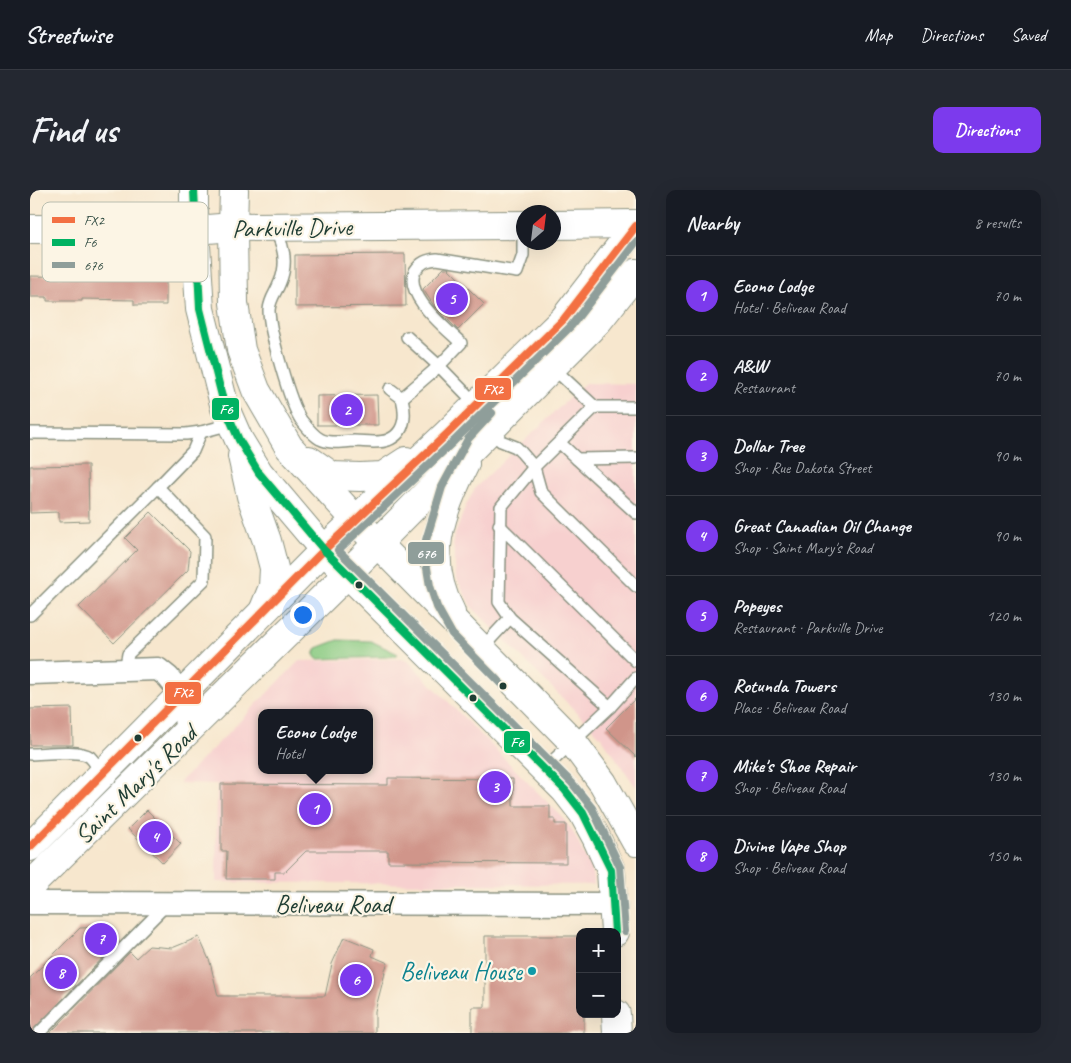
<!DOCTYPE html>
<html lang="en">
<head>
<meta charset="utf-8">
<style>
	body { margin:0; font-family:Caveat,sans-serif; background:#242831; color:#f1f3f6 }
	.controls { position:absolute; right:15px; bottom:15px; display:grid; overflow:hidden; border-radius:10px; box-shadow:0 5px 20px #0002 }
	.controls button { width:45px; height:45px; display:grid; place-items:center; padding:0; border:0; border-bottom:1px solid #363941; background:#171b24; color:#f1f3f6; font:25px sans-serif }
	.compass { position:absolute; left:486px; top:15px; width:45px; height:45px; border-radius:50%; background:#171b24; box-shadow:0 5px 20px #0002; rotate:28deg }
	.you { position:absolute; left:272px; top:424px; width:18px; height:18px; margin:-12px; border:4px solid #fff; border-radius:50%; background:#1a73e8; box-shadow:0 0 0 8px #1a73e833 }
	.badge { display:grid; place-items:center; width:32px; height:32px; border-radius:50%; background:#7c3aed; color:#fff; font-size:16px; font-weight:700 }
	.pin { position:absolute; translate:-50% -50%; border:2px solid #fff; box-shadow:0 1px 5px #0006 }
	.popup { position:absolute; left:228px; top:519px; width:115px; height:65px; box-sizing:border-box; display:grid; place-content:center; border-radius:10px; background:#171b24; filter:drop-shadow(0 1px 4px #0005); font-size:16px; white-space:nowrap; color:#9ea1a6 }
	.popup b { font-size:19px; color:#f1f3f6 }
	.popup::after { content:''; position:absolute; left:50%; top:100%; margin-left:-10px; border:10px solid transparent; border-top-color:#171b24 }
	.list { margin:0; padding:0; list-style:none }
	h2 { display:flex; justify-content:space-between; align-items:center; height:65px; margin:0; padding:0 20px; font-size:21px }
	h2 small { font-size:16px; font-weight:400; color:#9ea1a6 }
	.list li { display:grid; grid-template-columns:32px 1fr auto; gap:15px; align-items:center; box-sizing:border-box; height:80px; padding:0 20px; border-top:1px solid #363941 }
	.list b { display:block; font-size:19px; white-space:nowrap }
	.list p { margin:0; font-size:16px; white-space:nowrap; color:#9ea1a6 }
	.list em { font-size:16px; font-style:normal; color:#9ea1a6 }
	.map { position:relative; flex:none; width:606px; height:843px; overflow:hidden; border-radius:10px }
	header { display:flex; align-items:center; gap:30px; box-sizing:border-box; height:70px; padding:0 25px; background:#171b24; border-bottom:1px solid #363941 }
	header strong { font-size:24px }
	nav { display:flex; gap:28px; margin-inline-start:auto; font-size:18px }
	.intro { display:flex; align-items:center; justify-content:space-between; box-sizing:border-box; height:120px; padding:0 30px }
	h1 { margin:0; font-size:35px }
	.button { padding:12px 22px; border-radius:10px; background:#7c3aed; color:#fff; font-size:18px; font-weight:700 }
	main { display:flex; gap:30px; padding:0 30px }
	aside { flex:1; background:#171b24; border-radius:10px; box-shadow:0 5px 20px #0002 }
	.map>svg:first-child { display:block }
</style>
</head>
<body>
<header>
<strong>Streetwise</strong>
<nav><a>Map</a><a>Directions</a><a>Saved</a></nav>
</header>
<div class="intro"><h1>Find us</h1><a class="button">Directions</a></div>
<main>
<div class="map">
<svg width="606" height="843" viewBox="0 0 606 843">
	<rect width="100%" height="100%" fill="#fcf5e5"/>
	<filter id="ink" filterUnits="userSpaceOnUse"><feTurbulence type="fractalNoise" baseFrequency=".02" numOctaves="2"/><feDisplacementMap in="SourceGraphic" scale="10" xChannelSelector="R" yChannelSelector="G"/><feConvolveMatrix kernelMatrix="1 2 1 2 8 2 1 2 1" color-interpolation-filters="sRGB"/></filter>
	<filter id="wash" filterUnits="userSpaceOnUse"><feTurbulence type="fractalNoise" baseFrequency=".0096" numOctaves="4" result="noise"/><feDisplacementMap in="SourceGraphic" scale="20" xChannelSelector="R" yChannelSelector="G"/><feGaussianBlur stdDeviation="1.12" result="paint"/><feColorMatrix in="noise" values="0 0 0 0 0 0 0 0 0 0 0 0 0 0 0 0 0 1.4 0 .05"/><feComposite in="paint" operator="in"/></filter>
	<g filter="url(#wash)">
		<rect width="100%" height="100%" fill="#f7e7ce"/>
		<g fill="#f7d0cf" fill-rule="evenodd">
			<polygon points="555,193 606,194 606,597 571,547 441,416 426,387 423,350 436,315 446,297"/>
			<path d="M376 469 531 626 542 640 561 679 564 695 186 692 187 594 149 593 269 471ZM231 523H339V580H231Z"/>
		</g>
		<polygon fill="#8acb83" stroke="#54845c" points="308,450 341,451 368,464 366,466 357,467 287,469 284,465 287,458"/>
		<g id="blocks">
			<g fill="#d0958a">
				<polygon points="375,64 376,116 265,117 265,65"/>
				<polygon points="414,78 418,78 454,114 428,140 404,116 393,99"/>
				<polygon points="62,84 136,85 136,115 104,115 104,110 52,109 52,111 17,111 17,107 0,107 0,86 62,87"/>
				<polygon points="347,205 348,235 287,235 287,206"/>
				<polygon points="58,275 59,331 29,332 29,322 0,323 0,276"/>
				<polygon points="121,322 160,361 158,380 84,453 49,417 107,360 95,348"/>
				<polygon points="606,508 606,567 576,538"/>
				<polygon points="42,518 43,555 0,555 0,519"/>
				<polygon points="358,588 483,589 483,616 520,616 520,629 525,629 525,634 536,634 536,673 358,672 358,661 276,661 255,682 245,682 245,689 196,689 197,661 191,661 191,594 358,595"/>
				<polygon points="117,620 151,654 133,673 98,639"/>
				<polygon points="75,737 89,751 0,843 0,788 50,738"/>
				<polygon points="455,746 550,746 550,824 554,824 554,843 442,843 442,817 455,817"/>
				<polygon points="169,747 180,772 188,806 295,806 302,774 314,747 344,759 342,766 358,773 354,782 355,783 345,821 345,843 20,843 100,762 106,768 119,756 142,758"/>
			</g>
		</g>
	</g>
	<g filter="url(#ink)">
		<use href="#blocks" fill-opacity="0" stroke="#8b9281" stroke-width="1"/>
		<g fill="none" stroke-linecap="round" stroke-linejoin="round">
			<defs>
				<g id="lane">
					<path d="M244 38C254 55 258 73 250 92 246 103 240 108 239 120 239 140 260 213 271 230 275 235 284 246 290 249 299 254 313 252 324 251 334 251 349 254 358 250 376 243 376 224 372 208"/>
					<polyline points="377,147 409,176 447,215"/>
					<polyline points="522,177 565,217 606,217"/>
					<path d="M360 199 372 208 409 176 431 153C416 138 373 105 385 81 391 72 397 70 407 69L487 82 493 65V35"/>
					<polyline points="565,217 504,277 471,317 469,412 480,428 580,517"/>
					<polyline points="459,241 471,251 486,257 491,262 504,277 511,302 606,396"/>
					<polyline points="0,243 156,244 171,242 201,234"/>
					<polyline points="530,253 547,269 606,268"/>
					<polyline points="547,269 606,323"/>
					<polyline points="469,335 606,471"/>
					<polyline points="0,425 128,297"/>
					<polyline points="451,459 480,428"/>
					<polyline points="95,480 98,464 174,390 175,346 128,297 163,261 171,242"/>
					<path d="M0 564C14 564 49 559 60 567 65 572 68 578 70 584"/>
					<polyline points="514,579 580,517 606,488"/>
					<polyline points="9,843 136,715"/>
				</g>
				<g id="street">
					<polyline points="0,483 128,479 138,487 152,504 157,543"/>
					<polyline points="0,713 584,714"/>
				</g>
				<g id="secondary">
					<polyline points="164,0 164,24 170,119 195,218 209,250 229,283 294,360 535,600 553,623 566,647 581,680 585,742"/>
					<polyline points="204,0 203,37 204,113 211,160 226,200 259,257 347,353 542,551 573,593 606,652"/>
					<polyline points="524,35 606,34"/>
					<polyline points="0,39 165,40 203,37 493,35"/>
					<polyline points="212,266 221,306 237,351 244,378 243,397 234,419"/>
					<polyline points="279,270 302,286 330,287 353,286 376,271"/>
					<path d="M421 422C393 370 410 323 435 274"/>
					<polyline points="0,657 294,360 417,244 534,129 606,36"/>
					<polyline points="0,696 305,396 568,131 606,83"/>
					<polyline points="586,824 587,843"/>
				</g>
			</defs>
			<use href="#lane" stroke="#8b9281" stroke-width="14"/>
			<use href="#street" stroke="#8b9281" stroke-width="25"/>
			<use href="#secondary" stroke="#8b9281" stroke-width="30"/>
			<use href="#lane" stroke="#fff" stroke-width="11"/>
			<use href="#street" stroke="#fff" stroke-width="22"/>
			<use href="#secondary" stroke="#fff" stroke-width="28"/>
			<defs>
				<polyline id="bus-1" points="0,657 294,360 417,244 534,129 606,36"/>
				<polyline id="bus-2" points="164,0 170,119 195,218 209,250 229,283 294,360 535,600 553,623 581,680 585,742"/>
				<g id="bus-3">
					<polyline points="462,223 438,249 412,297 396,350 396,372 400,396 407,417 422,444 473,496"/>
					<polyline points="595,741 590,677 562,618 542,593 308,360 424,251 541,136 606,52"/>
				</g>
			</defs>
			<use href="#bus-1" stroke="#fcf5e5" stroke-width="11"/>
			<use href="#bus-2" stroke="#fcf5e5" stroke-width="11"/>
			<use href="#bus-3" stroke="#fcf5e5" stroke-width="11"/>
			<use href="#bus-1" stroke="#f37043" stroke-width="8"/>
			<use href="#bus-2" stroke="#00b262" stroke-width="8"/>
			<use href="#bus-3" stroke="#8f9e9a" stroke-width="8"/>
		</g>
	</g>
	<g fill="#1f3d34" stroke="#fcf5e5" stroke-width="2">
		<circle cx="329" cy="395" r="4.5"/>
		<circle cx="473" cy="496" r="4.5"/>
		<circle cx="443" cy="508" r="4.5"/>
		<circle cx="108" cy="548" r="4.5"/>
	</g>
	<circle fill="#0f9aa8" stroke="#fcf5e5" stroke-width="2" cx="502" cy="781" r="5"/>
	<g text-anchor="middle" stroke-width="4.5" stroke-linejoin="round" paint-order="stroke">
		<g font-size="25" fill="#1f3d34" stroke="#fcf5e5">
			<text transform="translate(262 37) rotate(-1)" y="9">Parkville Drive</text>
			<text transform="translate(105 594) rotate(-44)" y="9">Saint Mary's Road</text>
			<text x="303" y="723">Beliveau Road</text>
		</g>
		<g font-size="25" fill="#0d838f" stroke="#fcf5e5" text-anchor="end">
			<text x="492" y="790">Beliveau House</text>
		</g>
	</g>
	<rect x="12" y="12" width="166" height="80" rx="8" fill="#fcf5e5" stroke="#babeb0" stroke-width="1"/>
	<rect x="22" y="27" width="23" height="6" fill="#f37043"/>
	<rect x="22" y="49" width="23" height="7" fill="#00b262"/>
	<rect x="22" y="72" width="23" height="6" fill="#8f9e9a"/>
	<g font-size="14" fill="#1f3d34">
		<text x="54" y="35">FX2</text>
		<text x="54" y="57">F6</text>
		<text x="54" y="80">676</text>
	</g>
	<g stroke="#fcf5e5" stroke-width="2">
		<rect x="444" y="187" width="38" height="24" rx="5" fill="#f37043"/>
		<rect x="181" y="207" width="29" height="24" rx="5" fill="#00b262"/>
		<rect x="377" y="351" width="38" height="24" rx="5" fill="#8f9e9a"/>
		<rect x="134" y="491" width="38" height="24" rx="5" fill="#f37043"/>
		<rect x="473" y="540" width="28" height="24" rx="5" fill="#00b262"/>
	</g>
	<g font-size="14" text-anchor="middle" font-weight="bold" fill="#fff">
		<text x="463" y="204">FX2</text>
		<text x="196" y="224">F6</text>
		<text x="396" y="368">676</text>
		<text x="153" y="507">FX2</text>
		<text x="487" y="557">F6</text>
	</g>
</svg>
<div class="controls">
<button>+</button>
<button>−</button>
</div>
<svg class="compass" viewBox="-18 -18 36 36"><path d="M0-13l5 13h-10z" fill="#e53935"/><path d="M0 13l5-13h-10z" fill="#9ea1a6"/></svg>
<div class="you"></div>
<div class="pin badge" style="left:285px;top:619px">1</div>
<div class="popup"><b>Econo Lodge</b>Hotel</div>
<div class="pin badge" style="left:317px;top:220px">2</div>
<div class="pin badge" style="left:465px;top:597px">3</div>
<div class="pin badge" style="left:125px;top:647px">4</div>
<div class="pin badge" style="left:422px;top:109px">5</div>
<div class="pin badge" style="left:326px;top:790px">6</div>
<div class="pin badge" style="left:71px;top:749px">7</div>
<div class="pin badge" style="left:31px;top:783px">8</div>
</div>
<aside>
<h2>Nearby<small>8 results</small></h2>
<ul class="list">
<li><span class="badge">1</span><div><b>Econo Lodge</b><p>Hotel · Beliveau Road</p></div><em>70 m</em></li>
<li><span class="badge">2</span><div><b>A&amp;W</b><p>Restaurant</p></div><em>70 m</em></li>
<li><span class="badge">3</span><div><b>Dollar Tree</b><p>Shop · Rue Dakota Street</p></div><em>90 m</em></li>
<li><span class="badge">4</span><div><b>Great Canadian Oil Change</b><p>Shop · Saint Mary's Road</p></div><em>90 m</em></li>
<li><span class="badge">5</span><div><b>Popeyes</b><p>Restaurant · Parkville Drive</p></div><em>120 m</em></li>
<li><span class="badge">6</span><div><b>Rotunda Towers</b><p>Place · Beliveau Road</p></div><em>130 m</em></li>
<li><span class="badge">7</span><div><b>Mike's Shoe Repair</b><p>Shop · Beliveau Road</p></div><em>130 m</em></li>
<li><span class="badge">8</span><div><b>Divine Vape Shop</b><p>Shop · Beliveau Road</p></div><em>150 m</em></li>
</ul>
</aside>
</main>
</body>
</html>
